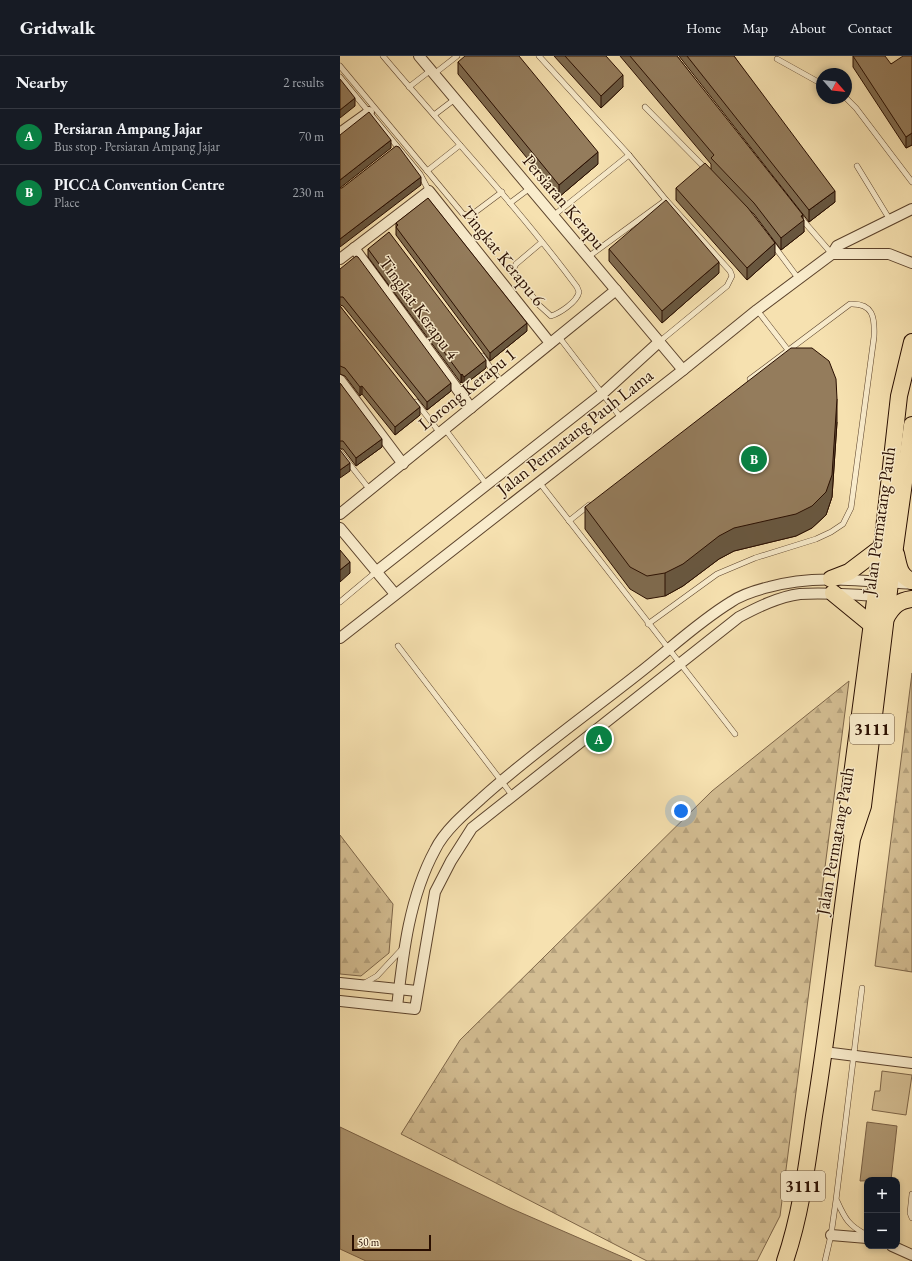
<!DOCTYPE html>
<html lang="en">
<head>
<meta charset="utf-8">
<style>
	body { margin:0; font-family:"EB Garamond",serif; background:#20242c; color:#f1f3f6 }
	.controls { position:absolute; right:12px; bottom:12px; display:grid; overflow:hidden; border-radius:8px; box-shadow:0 2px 6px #0003 }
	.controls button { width:36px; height:36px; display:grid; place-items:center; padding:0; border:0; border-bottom:1px solid #363941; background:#171b24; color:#f1f3f6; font:20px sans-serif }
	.compass { position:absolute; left:476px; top:12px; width:36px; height:36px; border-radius:50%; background:#171b24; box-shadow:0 2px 6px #0003; rotate:118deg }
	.scale { position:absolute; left:12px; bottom:10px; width:79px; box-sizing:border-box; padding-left:4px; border:2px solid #290e00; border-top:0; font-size:11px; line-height:14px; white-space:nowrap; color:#290e00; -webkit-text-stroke:3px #f9eccc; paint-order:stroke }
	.you { position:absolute; left:341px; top:755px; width:14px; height:14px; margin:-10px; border:3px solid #fff; border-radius:50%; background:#1a73e8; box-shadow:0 0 0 6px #1a73e833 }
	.badge { display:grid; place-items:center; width:26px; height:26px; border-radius:50%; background:#0b8043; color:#fff; font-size:13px; font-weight:700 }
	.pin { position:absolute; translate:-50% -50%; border:2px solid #fff; box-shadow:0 1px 4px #0006 }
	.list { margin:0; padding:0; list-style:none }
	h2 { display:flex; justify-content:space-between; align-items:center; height:52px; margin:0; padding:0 16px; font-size:17px }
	h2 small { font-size:13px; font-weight:400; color:#9ea1a6 }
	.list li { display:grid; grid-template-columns:26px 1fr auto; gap:12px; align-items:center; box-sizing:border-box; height:56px; padding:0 16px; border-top:1px solid #363941 }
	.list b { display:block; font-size:15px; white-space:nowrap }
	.list p { margin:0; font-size:13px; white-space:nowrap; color:#9ea1a6 }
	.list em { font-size:13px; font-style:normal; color:#9ea1a6 }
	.map { position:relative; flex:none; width:572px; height:1205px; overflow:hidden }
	header { display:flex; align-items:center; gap:24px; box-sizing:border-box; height:56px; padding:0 20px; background:#171b24; border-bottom:1px solid #363941 }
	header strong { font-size:19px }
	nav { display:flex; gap:22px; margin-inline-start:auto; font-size:14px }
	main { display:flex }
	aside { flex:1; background:#171b24 }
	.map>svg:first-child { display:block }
</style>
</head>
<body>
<header>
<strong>Gridwalk</strong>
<nav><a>Home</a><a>Map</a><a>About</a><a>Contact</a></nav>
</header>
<main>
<aside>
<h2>Nearby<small>2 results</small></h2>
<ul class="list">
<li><span class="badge">A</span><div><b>Persiaran Ampang Jajar</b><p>Bus stop · Persiaran Ampang Jajar</p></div><em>70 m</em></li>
<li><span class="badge">B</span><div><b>PICCA Convention Centre</b><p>Place</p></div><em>230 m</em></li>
</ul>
</aside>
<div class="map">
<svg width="572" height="1205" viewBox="0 0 572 1205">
	<defs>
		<pattern id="forest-firs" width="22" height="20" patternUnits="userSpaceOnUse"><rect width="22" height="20" fill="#d3bd92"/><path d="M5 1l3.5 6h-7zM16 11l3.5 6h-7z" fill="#b5a17c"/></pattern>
	</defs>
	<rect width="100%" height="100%" fill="#f6e1b0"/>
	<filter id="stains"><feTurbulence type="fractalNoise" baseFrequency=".005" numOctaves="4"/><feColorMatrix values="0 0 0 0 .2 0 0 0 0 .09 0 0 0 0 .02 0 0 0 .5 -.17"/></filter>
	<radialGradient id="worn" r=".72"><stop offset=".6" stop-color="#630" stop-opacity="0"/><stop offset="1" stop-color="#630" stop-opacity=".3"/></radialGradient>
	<g fill="url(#forest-firs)" stroke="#7e6649">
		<polygon points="572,617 572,916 535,910"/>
		<polygon points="509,625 440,1160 417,1205 307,1205 61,1078 120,984 372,735"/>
		<polygon points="0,779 53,848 49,897 21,920 0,918"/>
	</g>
	<polygon fill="#d3bd92" stroke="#7e6649" points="542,1015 572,1019 566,1059 532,1054 535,1035 540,1035"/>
	<g fill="#b09974" stroke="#7a6146">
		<polygon points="527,1066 557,1070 551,1124 520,1125"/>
		<polygon points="0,1071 170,1152 292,1205 26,1205 0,1193"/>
	</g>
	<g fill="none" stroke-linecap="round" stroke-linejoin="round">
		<defs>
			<g id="lane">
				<path d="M43 0C108 77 177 150 237 231L239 236C237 246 220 257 211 260L199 249 173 214 176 208 202 186"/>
				<polyline points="199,0 289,99 326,144"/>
				<polyline points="437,3 482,28"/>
				<polyline points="0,10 123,158 130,160 162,136"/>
				<polyline points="94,18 117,0"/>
				<polyline points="0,21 80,118 89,135"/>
				<polyline points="69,31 91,14"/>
				<polyline points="506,42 516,52 572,126"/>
				<polyline points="305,51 366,113"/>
				<polyline points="94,59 115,43"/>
				<polyline points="517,110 550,164"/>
				<polyline points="87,115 120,89"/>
				<polyline points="170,147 190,132"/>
				<polyline points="213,160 289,99"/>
				<polyline points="460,161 492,198"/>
				<polyline points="431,186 458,222"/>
				<polyline points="248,201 326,144 390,215 392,220 387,230 319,286"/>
				<polyline points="417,254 448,294"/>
				<polyline points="219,281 281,362"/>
				<polyline points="142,300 162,327"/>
				<polyline points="76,346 100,377"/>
				<polyline points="105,373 147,429"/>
				<polyline points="0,396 30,434"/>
				<polyline points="199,426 395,678"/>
				<polyline points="229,465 249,449"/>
				<polyline points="0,546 37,515"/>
				<path d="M308 568 377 518 415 502 476 483 491 476 503 468 511 452 534 281C535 261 533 247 510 248L410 323"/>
				<polyline points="58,590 172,739"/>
				<polyline points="23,928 37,920 63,892"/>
				<polyline points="572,1138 570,1157 572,1162"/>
				<path d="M497 1145C505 1163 509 1170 527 1179"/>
				<polyline points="485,1205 491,1179 496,1144 522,932"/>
			</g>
			<g id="street">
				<polyline points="79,0 343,314"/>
				<polyline points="0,77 29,56"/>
				<polyline points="14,192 131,352"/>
				<polyline points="492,198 549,198 572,207"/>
				<polyline points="0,203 89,135 210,287"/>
				<polyline points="0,324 63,408"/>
				<polyline points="0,458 276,234"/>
				<polyline points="0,472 55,538"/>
				<polyline points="37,515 262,338 319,286"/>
				<polyline points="0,582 343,314 417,254 492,198 497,190 572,153"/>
				<polyline points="0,927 77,935"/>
				<path d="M0 945 75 953 95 836 111 805 132 772 399 561C418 551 438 541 460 538 487 536 514 539 540 540"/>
				<path d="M57 951C63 898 69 842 95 794 104 775 126 756 142 742 191 698 246 659 298 618 329 594 358 566 391 546 401 539 417 534 429 531 475 518 525 525 572 528"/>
				<polyline points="484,996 572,1007"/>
				<polyline points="491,1179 527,1182"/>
				<polyline points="552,1190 572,1199"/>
			</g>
			<g id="primary">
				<path d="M556 498C559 510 559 520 572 525"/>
				<polyline points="491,523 509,516 542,491"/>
				<polyline points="493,537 532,569"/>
				<path d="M546 562C553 550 558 545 572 543"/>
				<polyline points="512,778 508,749 542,491 559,340 572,286"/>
				<path d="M445 1205C461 1158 467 1109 474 1060 489 968 499 875 512 783L523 750 550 527 572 369"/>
			</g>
		</defs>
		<use href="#lane" stroke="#5c432c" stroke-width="6"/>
		<use href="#street" stroke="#5c432c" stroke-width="12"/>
		<use href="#primary" stroke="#290e00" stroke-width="18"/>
		<use href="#lane" stroke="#f9eccc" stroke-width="5"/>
		<use href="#street" stroke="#f9eccc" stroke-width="10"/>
		<use href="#primary" stroke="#f6e1b0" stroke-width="16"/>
	</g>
	<g fill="#7f6b4f" stroke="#290e00">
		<polygon points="214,0 266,0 283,31 261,52"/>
		<polygon points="280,0 337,0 463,163 464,176 441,194 414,158 409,154 435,199 407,224 336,144 336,132 371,113 371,108"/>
		<polygon points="339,0 394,0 495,146 469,166"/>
		<polygon points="513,0 551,8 572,0 572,89 566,92 513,11"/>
		<polygon points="118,6 258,108 219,141 118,18"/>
		<polygon points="56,167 187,275 150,305 56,179"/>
		<polygon points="28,193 146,312 124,329 122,326 121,327 28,201"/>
		<polygon points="269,193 379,217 322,267 269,205"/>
		<polygon points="0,213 111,335 87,354 3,250 0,249"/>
		<polygon points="0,250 80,359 55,379 22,338 20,340 5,320 0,318"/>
		<polygon points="0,327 42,391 16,410 3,393 0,393"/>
		<polygon points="497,366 492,441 486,459 472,472 456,480 394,495 379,503 343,530 325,540 307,543 290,533 245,473 245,451"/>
	</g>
	<g fill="#685740" stroke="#290e00">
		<polygon points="283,19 283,31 261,52 261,40"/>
		<polygon points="15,42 15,50 0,62 0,54"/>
		<polygon points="572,77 572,89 566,92 566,81"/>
		<polygon points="51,84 51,92 0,132 0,124"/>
		<polygon points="258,96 258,108 219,141 219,129"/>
		<polygon points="81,121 81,129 0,191 0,183"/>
		<polygon points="495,135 495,146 469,166 469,154"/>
		<polygon points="463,159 463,165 464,164 464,176 441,194 441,182"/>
		<polygon points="435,187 435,199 407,224 407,212"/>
		<polygon points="379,206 379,217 322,267 322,255"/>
		<polygon points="187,267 187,275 150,305 150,297"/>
		<polygon points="146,304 146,312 124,329 124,321"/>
		<polygon points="122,318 122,326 121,327 121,319"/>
		<polygon points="111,327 111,335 87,354 87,346"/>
		<polygon points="22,330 22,338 20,340 20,331"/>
		<polygon points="497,343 497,366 492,441 486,459 472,472 456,480 394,495 379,503 343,530 325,540 325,517"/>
		<polygon points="80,351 80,359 55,379 55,371"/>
		<polygon points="42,383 42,391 16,410 16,402"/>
		<polygon points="10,407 10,415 0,422 0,414"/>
		<polygon points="10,506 10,517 0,526 0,514"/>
	</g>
	<g fill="#947c5c" stroke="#290e00">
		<polygon points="125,0 179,0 258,96 219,129 118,6"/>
		<polygon points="225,0 266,0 283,19 261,40"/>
		<polygon points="290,0 337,0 463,159 461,160 464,164 441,182 414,147 371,102 374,99"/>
		<polygon points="347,0 394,0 495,135 469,154"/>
		<polygon points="513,0 545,0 551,8 563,0 572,0 572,77 566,81"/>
		<polygon points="0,23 15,42 0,54"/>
		<polygon points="29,56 51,84 0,124 0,79"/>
		<polygon points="56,90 59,91 81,121 0,183 0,132 2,132"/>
		<polygon points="365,107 408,152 435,187 407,212 336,132"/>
		<polygon points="88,142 187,267 150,297 56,171 58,169 56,167"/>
		<polygon points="326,144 379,206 322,255 269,193"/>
		<polygon points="49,176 146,304 124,321 122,318 121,319 28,193"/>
		<polygon points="16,200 18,201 111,327 87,346 3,241 0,241 0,213"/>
		<polygon points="0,250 80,351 55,371 22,330 20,331 5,312 0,310"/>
		<polygon points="451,292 472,292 489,305 496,323 497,343 492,419 486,436 472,450 456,458 394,472 379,480 343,508 325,517 307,520 290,511 245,451"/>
		<polygon points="0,327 42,383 16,402 3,385 0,385"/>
		<polygon points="0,394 10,407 0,414"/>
		<polygon points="0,494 10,506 0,514"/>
	</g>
	<g text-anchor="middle" stroke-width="3" stroke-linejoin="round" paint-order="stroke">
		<g fill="#f9eccc" stroke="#67513d" stroke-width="1">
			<rect x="510" y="658" width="44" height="30" rx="3"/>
			<rect x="441" y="1115" width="44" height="30" rx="3"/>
		</g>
		<g font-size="17" font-weight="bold" fill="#290e00">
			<text x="532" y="679">3111</text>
			<text x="463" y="1136">3111</text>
		</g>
		<g font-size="18" fill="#290e00" stroke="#f9eccc">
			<text transform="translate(224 146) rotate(50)" y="6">Persiaran Kerapu</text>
			<text transform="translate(163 200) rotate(51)" y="6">Tingkat Kerapu 6</text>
			<text transform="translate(79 252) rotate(54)" y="6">Tingkat Kerapu 4</text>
			<text transform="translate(127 333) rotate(-39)" y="6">Lorong Kerapu 1</text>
			<text transform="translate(235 376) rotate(-38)" y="6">Jalan Permatang Pauh Lama</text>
			<text transform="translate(539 465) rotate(-82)" y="6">Jalan Permatang Pauh</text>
			<text transform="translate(495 785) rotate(-80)" y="6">Jalan Permatang Pauh</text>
		</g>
	</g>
	<rect width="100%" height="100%" filter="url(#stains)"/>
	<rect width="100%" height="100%" fill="url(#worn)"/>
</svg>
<div class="controls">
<button>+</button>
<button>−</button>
</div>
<svg class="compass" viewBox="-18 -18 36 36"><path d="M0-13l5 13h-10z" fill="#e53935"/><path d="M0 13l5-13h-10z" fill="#9ea1a6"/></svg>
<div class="scale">50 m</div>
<div class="you"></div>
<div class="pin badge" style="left:259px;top:683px">A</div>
<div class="pin badge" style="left:414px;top:403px">B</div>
</div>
</main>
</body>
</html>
